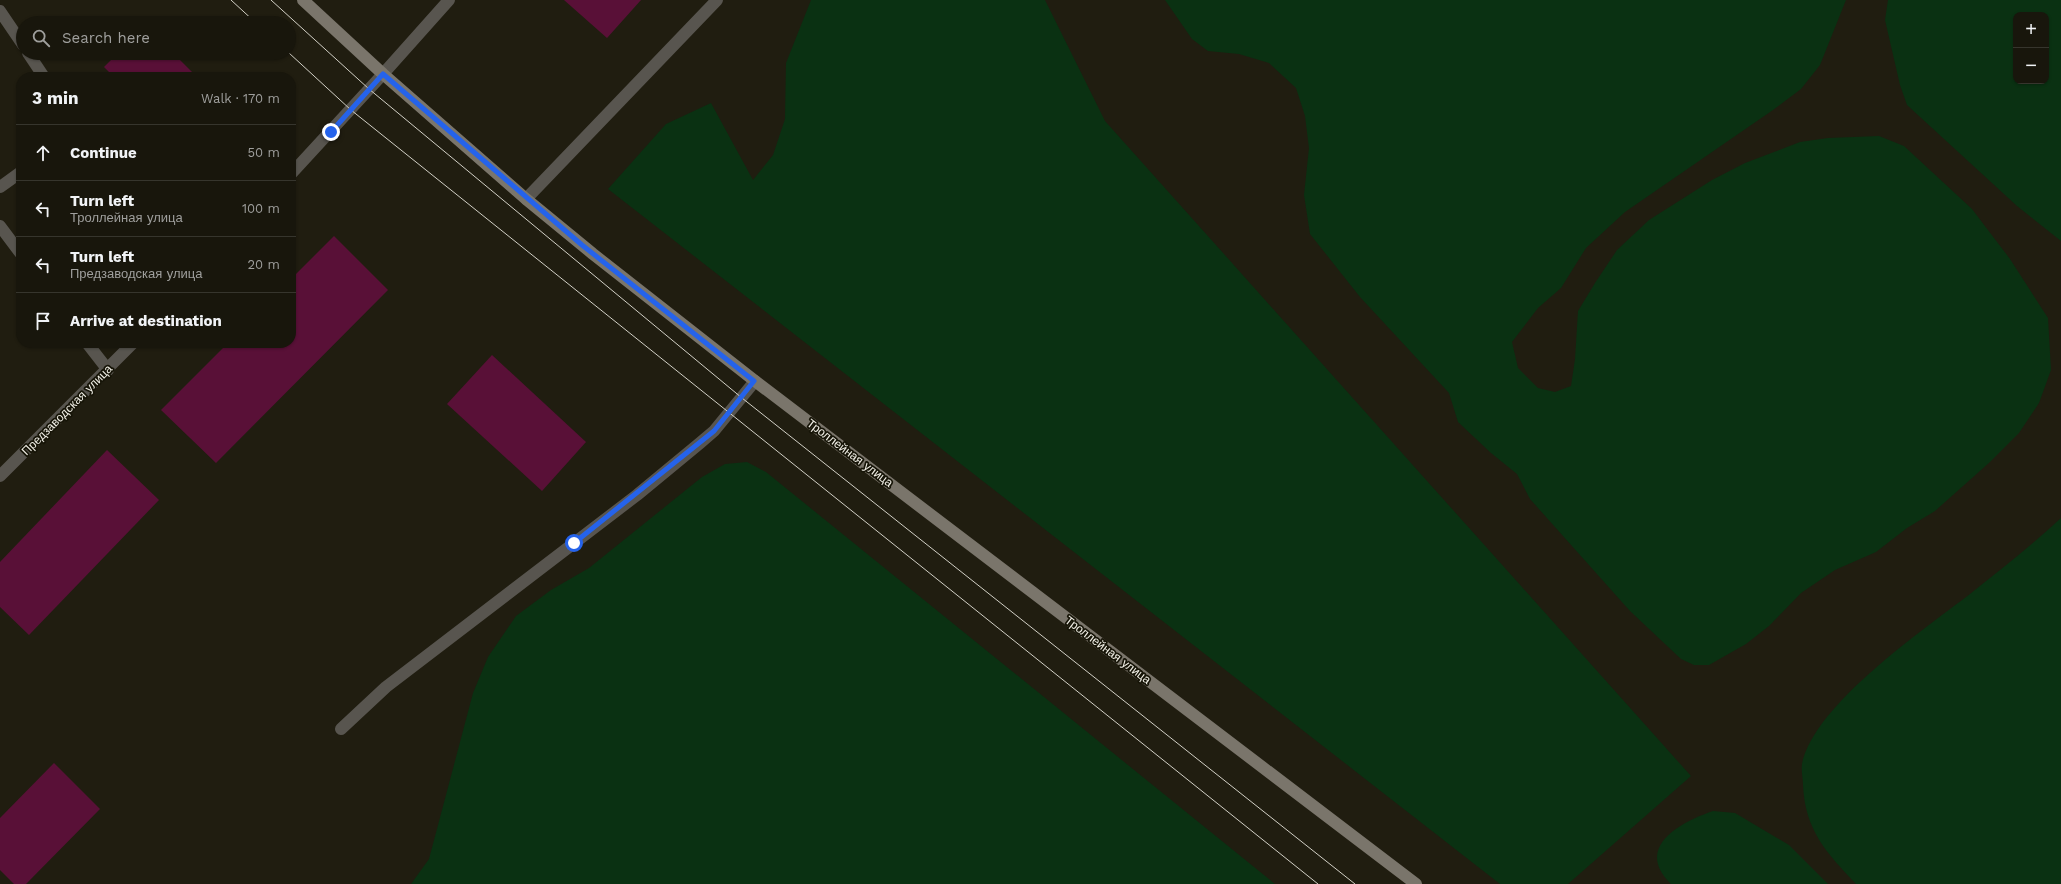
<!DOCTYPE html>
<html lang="en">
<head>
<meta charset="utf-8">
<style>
	body { margin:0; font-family:"Work Sans",sans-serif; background:#25231a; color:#f1f3f6 }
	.controls { position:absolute; right:12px; top:12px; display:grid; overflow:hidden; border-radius:8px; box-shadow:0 1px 3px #0004 }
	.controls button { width:36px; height:36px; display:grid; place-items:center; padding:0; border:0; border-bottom:1px solid #36352d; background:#18160c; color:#f1f3f6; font:20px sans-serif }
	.stop { position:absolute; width:12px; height:12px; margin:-9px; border:3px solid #2563eb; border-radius:50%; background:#fff }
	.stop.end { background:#2563eb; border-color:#fff; box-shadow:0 1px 4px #0008 }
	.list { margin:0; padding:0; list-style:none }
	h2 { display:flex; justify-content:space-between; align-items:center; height:52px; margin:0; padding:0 16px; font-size:17px }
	h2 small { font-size:13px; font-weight:400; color:#9f9f9d }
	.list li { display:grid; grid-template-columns:26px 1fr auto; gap:12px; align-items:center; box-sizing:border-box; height:56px; padding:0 16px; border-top:1px solid #36352d }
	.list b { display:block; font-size:15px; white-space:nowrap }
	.list p { margin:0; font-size:13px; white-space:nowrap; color:#9f9f9d }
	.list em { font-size:13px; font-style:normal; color:#9f9f9d }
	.icon { flex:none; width:22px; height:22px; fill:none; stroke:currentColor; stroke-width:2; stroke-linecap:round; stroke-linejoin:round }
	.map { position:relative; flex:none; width:2061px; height:884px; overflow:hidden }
	.search { position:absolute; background:#18160c; box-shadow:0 1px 3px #0004; left:16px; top:16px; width:280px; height:44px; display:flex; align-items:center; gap:10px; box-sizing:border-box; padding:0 14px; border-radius:22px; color:#9f9f9d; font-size:15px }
	.panel { position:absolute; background:#18160c; box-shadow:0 1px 3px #0004; left:16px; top:72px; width:280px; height:276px; border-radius:16px }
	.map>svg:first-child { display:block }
</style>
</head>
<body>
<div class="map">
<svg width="2061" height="884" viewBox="0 0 2061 884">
	<rect width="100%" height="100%" fill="#201d10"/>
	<g fill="#0a3112" fill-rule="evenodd">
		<polygon points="811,0 1045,0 1105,121 1691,776 1568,884 1500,884 608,189 666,124 711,103 753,180 773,155 785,119 786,63"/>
		<polygon points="1165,0 1846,0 1820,65 1801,89 1773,110 1625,212 1586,248 1561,288 1538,308 1512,342 1518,368 1538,388 1555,392 1571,386 1575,359 1578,311 1595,283 1617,250 1649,220 1712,180 1745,163 1800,142 1828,138 1879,136 1904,146 1972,209 2010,259 2048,318 2051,370 2039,403 2019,433 1990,462 1935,511 1907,528 1876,552 1835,570 1801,593 1769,626 1746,644 1709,665 1694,665 1681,659 1630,611 1530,499 1517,474 1491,453 1458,422 1449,393 1360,297 1310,234 1304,195 1309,148 1305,116 1296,88 1269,63 1239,54 1208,51 1192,39"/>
		<path d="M1888 0H2061V241L2017 206 1907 105 1900 85 1885 20ZM2016 15H2046V81H2016Z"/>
		<polygon points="747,462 766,472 1275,884 411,884 429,859 473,693 488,657 516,616 551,590 589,568 702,477 725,464"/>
		<path d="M2061 518V884H1856C1827 853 1805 831 1803 785 1803 779 1801 771 1802 764 1814 705 1923 630 1970 594 2001 569 2032 545 2061 518Z"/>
		<path d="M1713 811 1735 813 1789 845 1828 884H1671C1633 847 1681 822 1713 811Z"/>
	</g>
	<g fill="#591037">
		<polygon points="564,0 641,0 607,38"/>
		<polygon points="118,53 173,53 197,77 114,77 104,67"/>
		<polygon points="334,236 388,290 216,463 161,410 228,343 291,343 291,279"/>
		<polygon points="492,355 586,442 542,491 447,404"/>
		<polygon points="107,450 159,500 29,635 0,607 0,562"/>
		<polygon points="54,763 100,809 26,884 14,884 0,870 0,818"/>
	</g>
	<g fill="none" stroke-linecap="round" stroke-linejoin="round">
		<g stroke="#58554f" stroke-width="12">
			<polyline points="0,11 23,45"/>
			<polyline points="28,53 44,77"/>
			<polyline points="383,74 449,0"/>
			<polyline points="0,187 21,172"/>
			<polyline points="526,199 717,0"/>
			<polyline points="0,226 21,254"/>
			<polyline points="87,343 108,370"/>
			<polyline points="341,729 386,687 637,495 700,443 714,431 755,381"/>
		</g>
		<g stroke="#58554f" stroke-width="12">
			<polyline points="291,174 383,74"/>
			<polyline points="0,476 133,343"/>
		</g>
		<polyline stroke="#7a756b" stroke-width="12" points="303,0 383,74 526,199 593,254 755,381 1416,884"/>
		<g stroke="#d2d0c6" stroke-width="1">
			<polyline points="231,0 256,23"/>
			<polyline points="271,0 369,89 742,398 1355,884"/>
			<polyline points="289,53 351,110 1318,884"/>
		</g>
	</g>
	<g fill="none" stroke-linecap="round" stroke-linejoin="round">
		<polyline stroke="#2563eb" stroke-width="5" points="331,132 383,74 582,245 754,381 714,431 574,543"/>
	</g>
	<g text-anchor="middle" stroke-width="3.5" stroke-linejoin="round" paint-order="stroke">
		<g font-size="12" fill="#f2f0e7" stroke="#161407">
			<text transform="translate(67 410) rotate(-45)" y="4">Предзаводская улица</text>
			<text transform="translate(850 453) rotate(37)" y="4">Троллейная улица</text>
			<text transform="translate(1108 650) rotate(37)" y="4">Троллейная улица</text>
		</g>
	</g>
</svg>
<div class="controls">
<button>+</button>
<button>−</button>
</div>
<div class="stop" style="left:574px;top:543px"></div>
<div class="stop end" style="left:331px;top:132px"></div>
<div class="search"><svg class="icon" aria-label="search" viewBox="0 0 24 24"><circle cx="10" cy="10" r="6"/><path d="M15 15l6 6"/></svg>Search here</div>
<section class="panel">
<h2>3 min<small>Walk · 170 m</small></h2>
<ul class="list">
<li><svg class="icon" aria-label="ahead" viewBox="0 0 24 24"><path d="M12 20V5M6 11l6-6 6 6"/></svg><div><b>Continue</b></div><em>50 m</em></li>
<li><svg class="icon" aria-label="left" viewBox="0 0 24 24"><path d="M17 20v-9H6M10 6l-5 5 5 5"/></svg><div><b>Turn left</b><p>Троллейная улица</p></div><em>100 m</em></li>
<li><svg class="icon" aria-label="left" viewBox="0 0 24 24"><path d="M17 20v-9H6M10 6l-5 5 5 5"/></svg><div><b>Turn left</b><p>Предзаводская улица</p></div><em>20 m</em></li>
<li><svg class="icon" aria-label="arrive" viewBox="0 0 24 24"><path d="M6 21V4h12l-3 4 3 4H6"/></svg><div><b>Arrive at destination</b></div></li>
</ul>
</section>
</div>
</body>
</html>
